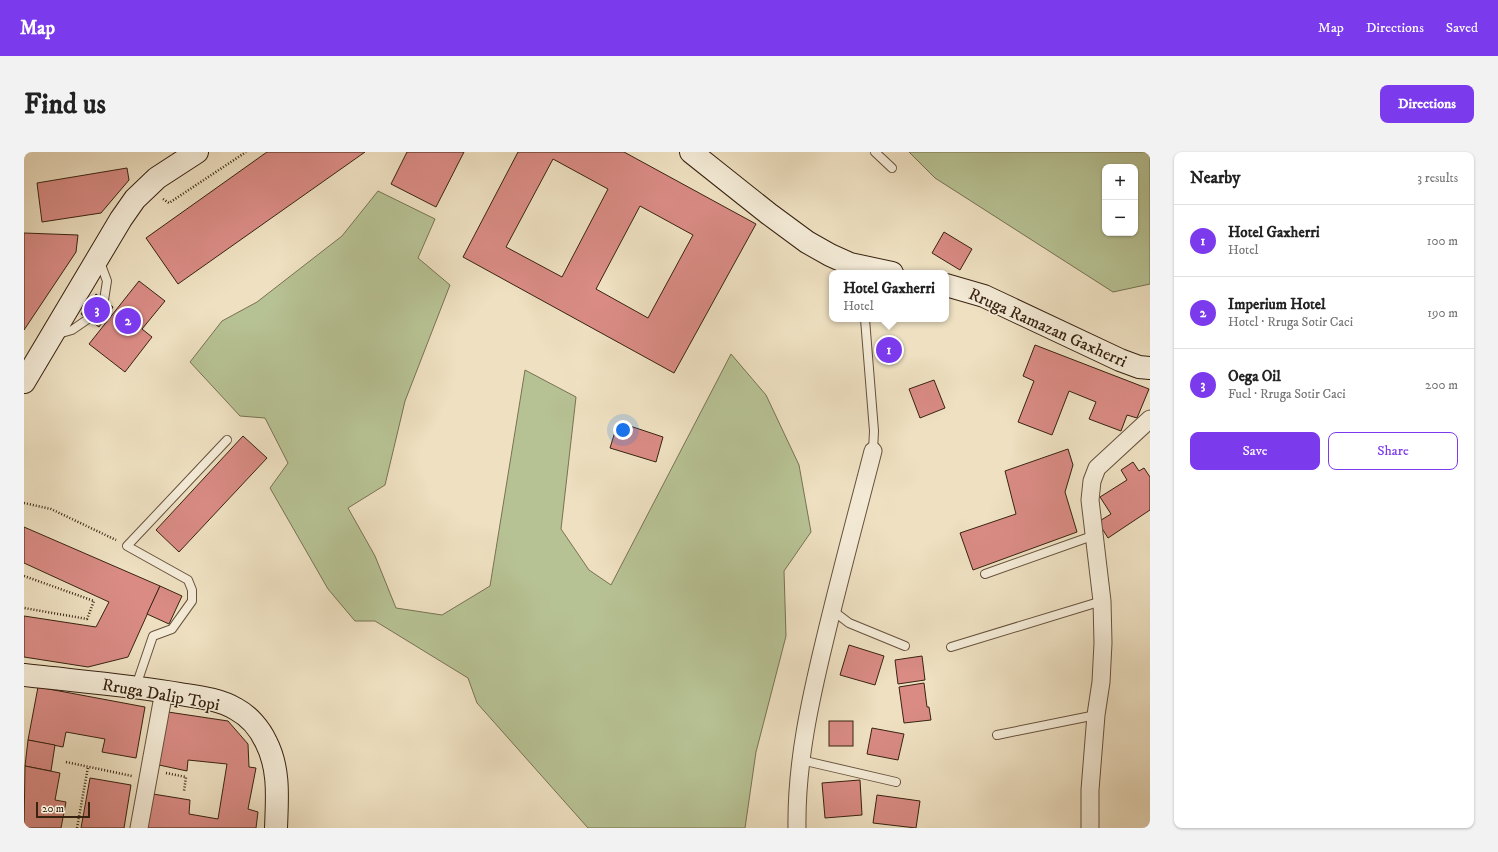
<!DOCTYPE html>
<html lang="en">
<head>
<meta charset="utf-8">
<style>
	body { margin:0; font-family:"IM FELL DW Pica",serif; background:#f2f2f2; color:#222 }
	.controls { position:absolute; right:12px; top:12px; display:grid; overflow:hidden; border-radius:8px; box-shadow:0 1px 3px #0004 }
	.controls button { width:36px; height:36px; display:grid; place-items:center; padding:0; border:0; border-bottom:1px solid #e0e0e0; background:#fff; color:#222; font:20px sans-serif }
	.scale { position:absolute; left:12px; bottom:10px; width:54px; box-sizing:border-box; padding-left:4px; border:2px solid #382311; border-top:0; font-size:11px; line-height:14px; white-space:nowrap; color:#382311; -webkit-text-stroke:3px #f4ebd7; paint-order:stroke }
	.you { position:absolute; left:599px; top:278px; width:14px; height:14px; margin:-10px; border:3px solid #fff; border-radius:50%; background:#1a73e8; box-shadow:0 0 0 6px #1a73e833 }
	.badge { display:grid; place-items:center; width:26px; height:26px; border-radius:50%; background:#7c3aed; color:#fff; font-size:13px; font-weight:700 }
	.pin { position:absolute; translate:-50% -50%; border:2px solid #fff; box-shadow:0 1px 4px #0006 }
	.popup { position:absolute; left:805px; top:118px; width:120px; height:52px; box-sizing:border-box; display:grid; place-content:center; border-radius:8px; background:#fff; filter:drop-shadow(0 1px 3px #0005); font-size:13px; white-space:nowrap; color:#767676 }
	.popup b { font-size:15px; color:#222 }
	.popup::after { content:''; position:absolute; left:50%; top:100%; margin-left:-8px; border:8px solid transparent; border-top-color:#fff }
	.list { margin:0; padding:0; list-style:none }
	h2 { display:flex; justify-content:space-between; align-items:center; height:52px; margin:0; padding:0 16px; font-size:17px }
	h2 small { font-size:13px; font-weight:400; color:#767676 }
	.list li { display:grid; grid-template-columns:26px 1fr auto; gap:12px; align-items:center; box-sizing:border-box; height:72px; padding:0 16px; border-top:1px solid #e0e0e0 }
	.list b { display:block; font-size:15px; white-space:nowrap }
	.list p { margin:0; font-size:13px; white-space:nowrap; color:#767676 }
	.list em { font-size:13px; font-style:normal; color:#767676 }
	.actions { display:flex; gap:8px; padding:12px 16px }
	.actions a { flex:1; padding:9px 0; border:1px solid #7c3aed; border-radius:8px; text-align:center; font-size:14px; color:#7c3aed }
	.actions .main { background:#7c3aed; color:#fff }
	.map { position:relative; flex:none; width:1126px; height:676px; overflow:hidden; border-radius:8px }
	header { display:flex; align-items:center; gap:24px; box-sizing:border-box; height:56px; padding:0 20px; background:#7c3aed; color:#fff }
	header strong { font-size:19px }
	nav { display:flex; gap:22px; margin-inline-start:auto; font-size:14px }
	.intro { display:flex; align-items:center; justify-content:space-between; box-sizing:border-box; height:96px; padding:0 24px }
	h1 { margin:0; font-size:28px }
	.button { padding:10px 18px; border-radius:8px; background:#7c3aed; color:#fff; font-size:14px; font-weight:700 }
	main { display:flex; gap:24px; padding:0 24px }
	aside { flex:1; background:#fff; border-radius:8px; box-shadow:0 1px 3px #0004 }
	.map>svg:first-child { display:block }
</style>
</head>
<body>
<header>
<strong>Map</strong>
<nav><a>Map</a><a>Directions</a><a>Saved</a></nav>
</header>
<div class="intro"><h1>Find us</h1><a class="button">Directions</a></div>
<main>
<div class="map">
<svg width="1126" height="676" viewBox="0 0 1126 676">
	<rect width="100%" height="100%" fill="#eee0c1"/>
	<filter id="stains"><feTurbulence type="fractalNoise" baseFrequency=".005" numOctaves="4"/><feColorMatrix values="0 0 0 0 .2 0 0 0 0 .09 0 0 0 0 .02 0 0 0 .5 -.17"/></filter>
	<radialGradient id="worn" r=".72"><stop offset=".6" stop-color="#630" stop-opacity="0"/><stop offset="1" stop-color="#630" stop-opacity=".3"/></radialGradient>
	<g fill="#b7c294" stroke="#787252" fill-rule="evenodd">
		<path d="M885 0H1126V132L1089 140 911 26ZM1081 15H1111V81H1081Z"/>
		<polygon points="354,39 411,67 394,106 426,133 381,249 361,333 324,356 351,404 372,456 418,463 466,434 501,218 552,245 537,377 565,418 587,433 707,202 742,243 775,313 787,380 760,419 762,484 732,600 721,676 564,676 453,551 444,526 351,469 331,469 304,437 246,336 264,311 241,266 216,264 166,210 198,169 233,150 318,84"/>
	</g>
	<g fill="#d98b84" stroke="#382311" fill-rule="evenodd">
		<polygon points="243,0 341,0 154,132 122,86"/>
		<polygon points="383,0 440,0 412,55 367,32"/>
		<path d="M494 0H600L732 72 650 221 439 105ZM529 7 584 37 538 125 482 95ZM616 54 669 83 624 166 572 137Z"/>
		<polygon points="103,16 105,28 77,61 18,70 13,31"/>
		<polygon points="920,80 948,97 936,118 908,101"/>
		<polygon points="0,81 54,83 52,100 0,178"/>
		<polygon points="115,129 141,149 118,177 128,185 101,220 65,192"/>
		<polygon points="72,142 89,155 75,175 57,162"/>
		<polygon points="1011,193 1125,237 1113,266 1103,263 1097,279 1065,267 1072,250 1045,239 1028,283 994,270 1010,229 999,224"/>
		<polygon points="910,228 921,256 896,266 885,237"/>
		<polygon points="594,270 639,285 632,310 586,296"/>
		<polygon points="219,284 243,306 155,400 132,378"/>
		<polygon points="1044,297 1049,313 1041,340 1053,380 949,418 936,381 992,362 981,319"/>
		<polygon points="1109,310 1115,319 1120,316 1126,325 1126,358 1084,386 1074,370 1087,362 1076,345 1103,328 1097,318"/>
		<polygon points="0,375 136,434 104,505 64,515 0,505 0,464 72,475 85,450 0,411"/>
		<polygon points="136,434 158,444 145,472 123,462"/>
		<polygon points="825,493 860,504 851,533 816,523"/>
		<polygon points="898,504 901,528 874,532 871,508"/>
		<polygon points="900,531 903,555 905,555 907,568 880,571 875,535"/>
		<polygon points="14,535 121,555 112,606 78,600 81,587 42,580 39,595 4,588"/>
		<polygon points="144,560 204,569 224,592 225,615 232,616 224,657 234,660 232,676 123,676 129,642 166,648 165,662 194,667 203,612 164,608 163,619 135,613"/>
		<rect x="805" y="569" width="24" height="25"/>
		<polygon points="848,576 880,582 874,608 843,602"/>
		<polygon points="4,588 31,593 27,619 1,614"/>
		<polygon points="1,614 36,621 31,648 42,650 37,676 0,676"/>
		<polygon points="66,626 107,633 100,676 57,676"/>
		<polygon points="836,628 838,663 801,666 798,631"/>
		<polygon points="853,643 896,649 892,676 849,671"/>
	</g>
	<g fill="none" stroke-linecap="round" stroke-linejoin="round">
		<defs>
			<g id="lane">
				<polyline points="851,0 868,16"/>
				<polyline points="841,167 850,279 849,299"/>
				<polyline points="34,182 48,178 64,167 80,148 83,129 76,110"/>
				<polyline points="961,422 1071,383"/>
				<polyline points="808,458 825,471 881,494"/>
				<polyline points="927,495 1078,449"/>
				<polyline points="112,534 129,484 148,477 168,449 168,438 164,428 103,394 203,288"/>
				<polyline points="973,583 1072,563"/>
				<polyline points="777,608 872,630"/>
			</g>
			<g id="street">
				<polyline points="115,676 140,539"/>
				<path d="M773 676C772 612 786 549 801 487 816 424 833 361 849 299"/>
				<polyline points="1066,676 1066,638 1072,563 1077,530 1079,491 1078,449 1066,348 1068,329 1073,316 1126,267"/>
			</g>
			<g id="secondary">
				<polyline points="667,0 745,62 783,90 806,103 826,112 868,121"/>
				<polyline points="922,133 960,144 1096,208 1115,215 1126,216"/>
				<polyline points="0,230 97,67 111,47 133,26 173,0"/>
				<path d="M0 523C52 529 105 533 156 542 175 545 195 547 212 557 225 564 236 577 242 590 256 617 253 647 252 676"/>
			</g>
		</defs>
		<use href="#lane" stroke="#66523d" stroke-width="10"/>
		<use href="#street" stroke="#66523d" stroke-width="19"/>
		<use href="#secondary" stroke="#382311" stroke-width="24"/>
		<g stroke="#382311" stroke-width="2.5" stroke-dasharray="1 2" stroke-linecap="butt">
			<polyline points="139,47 145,51 222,0"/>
			<polyline points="0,351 27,357 92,388"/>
			<polyline points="0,424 70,449 63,467 0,456"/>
			<polyline points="42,610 108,624"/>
			<polyline points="142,621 162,625 160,639"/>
			<polyline points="53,676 64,615"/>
		</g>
		<use href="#lane" stroke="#f4ebd7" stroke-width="8"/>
		<use href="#street" stroke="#f4ebd7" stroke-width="17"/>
		<use href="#secondary" stroke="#f4ebd7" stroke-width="22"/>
	</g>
	<g text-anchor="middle" stroke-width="3" stroke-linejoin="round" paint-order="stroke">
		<g font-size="17" fill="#382311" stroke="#f4ebd7">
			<text transform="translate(1024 175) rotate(24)" y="6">Rruga Ramazan Gaxherri</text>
			<text transform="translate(137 542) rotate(10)" y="6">Rruga Dalip Topi</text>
		</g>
	</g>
	<rect width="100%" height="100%" filter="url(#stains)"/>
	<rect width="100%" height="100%" fill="url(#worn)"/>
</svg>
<div class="controls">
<button>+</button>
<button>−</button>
</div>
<div class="scale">20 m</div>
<div class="you"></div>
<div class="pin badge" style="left:865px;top:198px">1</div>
<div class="popup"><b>Hotel Gaxherri</b>Hotel</div>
<div class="pin badge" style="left:104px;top:169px">2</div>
<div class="pin badge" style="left:73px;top:158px">3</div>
</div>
<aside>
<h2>Nearby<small>3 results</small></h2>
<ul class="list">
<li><span class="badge">1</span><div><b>Hotel Gaxherri</b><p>Hotel</p></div><em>100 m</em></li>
<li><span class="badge">2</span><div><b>Imperium Hotel</b><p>Hotel · Rruga Sotir Caci</p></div><em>190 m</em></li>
<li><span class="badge">3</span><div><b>Oega Oil</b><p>Fuel · Rruga Sotir Caci</p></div><em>200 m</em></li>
</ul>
<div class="actions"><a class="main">Save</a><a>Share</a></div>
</aside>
</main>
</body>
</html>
